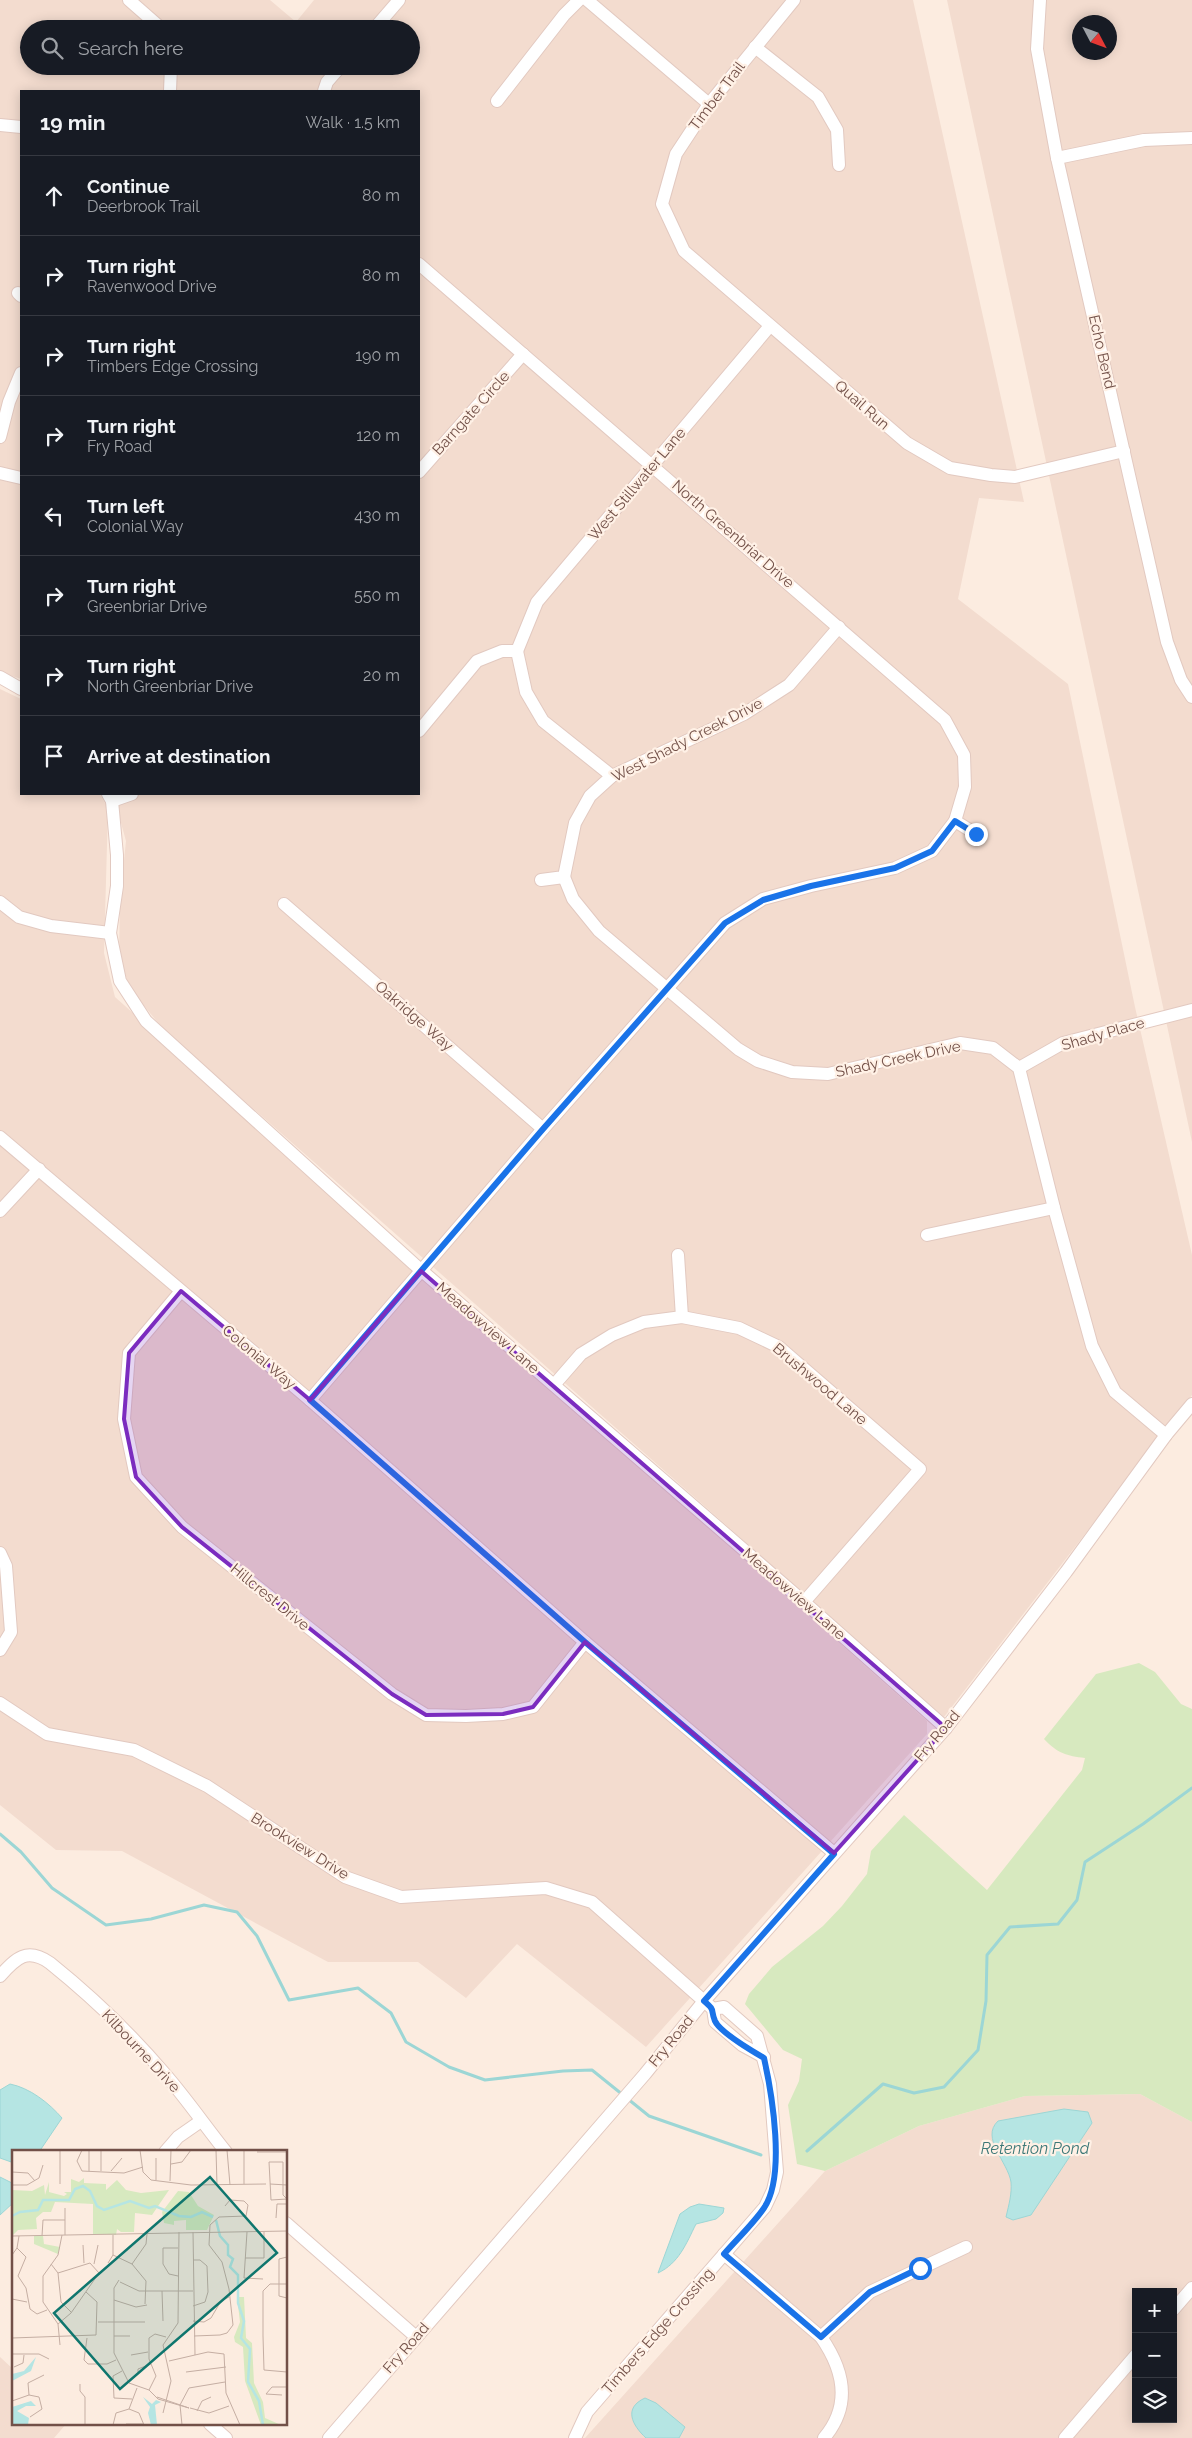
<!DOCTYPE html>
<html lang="en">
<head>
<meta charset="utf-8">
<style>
	body { margin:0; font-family:Raleway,sans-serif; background:#20242c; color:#f1f3f6 }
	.controls { position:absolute; right:15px; bottom:15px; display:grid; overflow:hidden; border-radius:0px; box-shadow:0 2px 12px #0003 }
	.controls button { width:45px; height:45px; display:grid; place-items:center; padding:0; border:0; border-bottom:1px solid #363941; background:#171b24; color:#f1f3f6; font:25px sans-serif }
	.compass { position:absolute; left:1072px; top:15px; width:45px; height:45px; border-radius:50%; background:#171b24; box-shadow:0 2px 12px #0003; rotate:131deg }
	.stop { position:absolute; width:15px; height:15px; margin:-11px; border:4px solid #1a73e8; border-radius:50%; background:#fff }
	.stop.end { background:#1a73e8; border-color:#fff; box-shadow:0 1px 5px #0008 }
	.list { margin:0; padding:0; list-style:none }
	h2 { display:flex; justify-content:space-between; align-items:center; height:65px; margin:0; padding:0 20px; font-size:21px }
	h2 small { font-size:16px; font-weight:400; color:#9ea1a6 }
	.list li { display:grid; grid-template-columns:32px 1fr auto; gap:15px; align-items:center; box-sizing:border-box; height:80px; padding:0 20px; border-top:1px solid #363941 }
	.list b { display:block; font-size:19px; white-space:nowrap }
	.list p { margin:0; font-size:16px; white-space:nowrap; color:#9ea1a6 }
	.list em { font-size:16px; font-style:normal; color:#9ea1a6 }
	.icon { flex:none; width:28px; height:28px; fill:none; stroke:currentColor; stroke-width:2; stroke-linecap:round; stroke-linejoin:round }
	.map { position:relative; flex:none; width:1192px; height:2438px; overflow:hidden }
	.search { position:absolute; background:#171b24; box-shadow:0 2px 12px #0003; left:20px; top:20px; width:400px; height:55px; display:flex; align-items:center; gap:12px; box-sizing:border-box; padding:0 18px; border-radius:28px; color:#9ea1a6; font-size:19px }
	.panel { position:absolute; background:#171b24; box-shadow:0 2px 12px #0003; left:20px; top:90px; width:400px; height:705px; border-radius:0px }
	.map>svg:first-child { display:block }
</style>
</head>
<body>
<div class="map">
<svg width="1192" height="2438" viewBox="0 0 1192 2438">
	<rect width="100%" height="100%" fill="#fcece0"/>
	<g fill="#f3dccf" fill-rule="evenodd">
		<path d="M0 0H270L296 22 314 0H913L1024 502 979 498 958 599 1068 684 1135 1007 1192 1255V1395L944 1717 164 1030 131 990 119 958 120 899 126 841 113 794H419V91H21V679L0 672ZM29 29H411V66H29Z"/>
		<path d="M947 0H1192V1142ZM1080 22H1110V52H1080Z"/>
		<polygon points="0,689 21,699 21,794 100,794 108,809 104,953 115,997 927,1721 927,1734 646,2047 517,1944 466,1998 418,1962 328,1962 122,1851 56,1850 0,1805"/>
		<path d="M1140 2094 1192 2122V2438H585L825 2171 919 2126 1025 2096ZM1136 2292H1173V2419H1136Z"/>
		<polygon points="0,2357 14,2370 14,2424 66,2424 54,2438 0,2438"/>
	</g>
	<path fill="#d7e9bf" d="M1139 1663 1155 1672 1181 1704 1192 1709V2122L1140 2094 1025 2096 919 2126 825 2171 797 2164 788 2105 799 2081 802 2059 783 2050 750 2010 745 2004 749 1994 772 1967 823 1926 842 1906 867 1874 871 1851 904 1815 987 1890 1082 1770 1085 1758C1067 1756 1057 1753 1044 1739L1096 1674Z"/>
	<g fill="#b5e5e3" stroke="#9cd6d5">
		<path d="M10 2084C30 2088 49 2103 62 2118L39 2152H14V2163L0 2158V2090Z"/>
		<path d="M1064 2109 1088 2112 1092 2123 1031 2215 1013 2220 1006 2217C1009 2204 1012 2194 1011 2182 1008 2162 980 2138 998 2121Z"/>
		<polygon points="0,2177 14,2184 14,2202 0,2215"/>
		<path d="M699 2204 724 2208 723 2213 716 2219 696 2224C686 2244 679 2263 658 2273L680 2214 690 2207Z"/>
		<path d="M645 2398 656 2403 685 2427 679 2438H646C632 2425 623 2408 645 2398Z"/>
	</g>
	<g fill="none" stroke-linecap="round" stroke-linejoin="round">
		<g stroke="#9cd6d5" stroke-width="3">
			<polyline points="0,1834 21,1852 52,1888 106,1925 151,1919 204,1905 237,1912 257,1936 289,2000 358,1988 391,2013 406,2042 449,2067 485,2080 563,2071 592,2070 623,2095"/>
			<polyline points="628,2099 649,2116 761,2155"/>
			<polyline points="807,2151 883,2084 914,2093 944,2087 978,2050 986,2001 987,1955 1010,1927 1058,1924 1077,1900 1085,1862 1143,1824 1192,1788"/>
		</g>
		<defs>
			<g id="minor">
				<polyline points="129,0 162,29"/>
				<polyline points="587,0 709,104"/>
				<polyline points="794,0 709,104 676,154 662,204 684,251 907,443 950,468 991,475 1015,477 1124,451"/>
				<polyline points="1040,0 1037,49 1057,158 1167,642 1181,680 1192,697"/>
				<polyline points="374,29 399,0"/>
				<polyline points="755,47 818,97 837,130 839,165"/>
				<polyline points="170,91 171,66"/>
				<polyline points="324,91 327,82 341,66"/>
				<polyline points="497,101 564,15 579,0"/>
				<polyline points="0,125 21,127"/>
				<polyline points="1057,158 1144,140 1192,138"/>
				<polyline points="419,264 945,720 964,755 965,787 955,821 976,834"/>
				<polyline points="18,293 21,296"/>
				<polyline points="0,437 9,402 21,373"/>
				<polyline points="419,472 523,354"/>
				<polyline points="0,473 21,478"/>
				<polyline points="517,651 537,602 770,326"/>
				<polyline points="517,651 526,692 543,721 612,776"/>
				<polyline points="0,677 21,689"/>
				<polyline points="419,731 477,661 502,651 517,651"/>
				<polyline points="108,794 112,801 117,855 117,886 110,933 120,981 146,1021 414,1264 804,1602 946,1728"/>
				<polyline points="112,801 132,794"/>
				<polyline points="564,877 573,899 599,931 738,1049 758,1061 792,1072 828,1074 960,1043 993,1048 1019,1068 1054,1208 1092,1346 1115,1392 1166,1435"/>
				<polyline points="541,880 564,877 575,823 590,796 612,776 744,714 789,685 839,627"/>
				<polyline points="0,902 19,917 51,926 110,933"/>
				<polyline points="284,904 543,1129"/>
				<polyline points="1019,1068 1063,1043 1192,1010"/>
				<polyline points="0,1137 310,1400 585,1642 834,1853"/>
				<polyline points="0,1211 39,1169"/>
				<polyline points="927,1235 1054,1208"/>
				<polyline points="678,1255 682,1317"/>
				<polyline points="181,1291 129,1353 124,1419 136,1477 182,1527 392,1694 426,1715 466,1716 503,1714 533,1707 585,1642"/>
				<polyline points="554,1385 581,1354 612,1335 644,1322 682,1317 739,1328 779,1347 920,1469 804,1602"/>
				<polyline points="310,1400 543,1129 725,923 763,899 811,886 895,868 932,851 955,821"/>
				<polyline points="0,1553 6,1566 11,1632 0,1650"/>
				<polyline points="0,1703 47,1734 134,1750 207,1786 345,1877 401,1897 546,1888 592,1902 713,2009 715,2022 742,2045 764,2057"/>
				<path d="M0 1976C16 1958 27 1947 50 1963 91 1996 130 2033 164 2073 186 2098 205 2126 226 2152"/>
				<polyline points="165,2152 178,2137 201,2121"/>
				<polyline points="286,2223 415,2336"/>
				<path d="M724 2254 821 2337C844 2370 852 2405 824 2438"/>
				<polyline points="1173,2310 1192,2288"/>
				<polyline points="821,2337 870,2292 966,2247"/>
				<polyline points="210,2424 226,2438"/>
				<polyline points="329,2438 645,2074 704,2001 946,1728 1066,1572 1166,1435 1192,1404"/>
				<polyline points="575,2438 587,2412 765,2207 773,2190 777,2172 770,2084 757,2036 724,2007 713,2009"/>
				<polyline points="1065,2438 1136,2355"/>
			</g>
		</defs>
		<use href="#minor" stroke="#e2c9c0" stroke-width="14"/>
		<use href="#minor" stroke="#fff" stroke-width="12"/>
	</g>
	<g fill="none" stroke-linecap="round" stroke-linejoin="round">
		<path stroke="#1a73e8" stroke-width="6" d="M920 2268 870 2292 821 2337 724 2254C737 2239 753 2224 764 2208 786 2176 772 2094 764 2058 752 2051 720 2032 715 2021 710 2009 716 2011 704 2001L834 1854 585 1642 310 1400 543 1129 725 923 763 900 811 886 895 868 932 851 955 821 976 834"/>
	</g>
	<path fill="#7b2cbf" fill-opacity="0.2" stroke="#7b2cbf" stroke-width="4" stroke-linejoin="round" d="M421 1271 946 1728 834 1853 585 1642 533 1707 503 1714 426 1715 392 1694 182 1527 136 1477 124 1419 129 1353 181 1291 310 1400Z"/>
	<g text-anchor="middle" stroke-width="4.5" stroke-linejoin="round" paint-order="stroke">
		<g font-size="15" fill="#725048" stroke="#fff1e6">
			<text transform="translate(717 96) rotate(-53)" y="5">Timber Trail</text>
			<text transform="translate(1102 352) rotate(77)" y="5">Echo Bend</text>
			<text transform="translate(862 405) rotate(41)" y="5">Quail Run</text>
			<text transform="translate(471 413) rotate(-48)" y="5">Barngate Circle</text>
			<text transform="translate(637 484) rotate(-50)" y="5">West Stillwater Lane</text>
			<text transform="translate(733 534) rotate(41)" y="5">North Greenbriar Drive</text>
			<text transform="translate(687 740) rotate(-27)" y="5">West Shady Creek Drive</text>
			<text transform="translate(414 1016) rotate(41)" y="5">Oakridge Way</text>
			<text transform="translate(1103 1034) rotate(-16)" y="5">Shady Place</text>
			<text transform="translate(898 1059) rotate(-12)" y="5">Shady Creek Drive</text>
			<text transform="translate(488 1328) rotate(41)" y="5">Meadowview Lane</text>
			<text transform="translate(259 1357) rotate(40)" y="5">Colonial Way</text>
			<text transform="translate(820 1384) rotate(40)" y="5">Brushwood Lane</text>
			<text transform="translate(794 1594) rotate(41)" y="5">Meadowview Lane</text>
			<text transform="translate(270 1597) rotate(39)" y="5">Hillcrest Drive</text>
			<text transform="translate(937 1736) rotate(-50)" y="5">Fry Road</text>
			<text transform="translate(300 1846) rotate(32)" y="5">Brookview Drive</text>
			<text transform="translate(671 2041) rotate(-51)" y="5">Fry Road</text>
			<text transform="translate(141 2051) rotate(47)" y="5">Kilbourne Drive</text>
			<text transform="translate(658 2331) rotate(-49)" y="5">Timbers Edge Crossing</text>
			<text transform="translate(406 2348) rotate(-49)" y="5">Fry Road</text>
		</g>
		<g font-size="16" font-style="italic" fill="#3c7877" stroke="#fff1e6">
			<text x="1035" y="2154">Retention Pond</text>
		</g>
	</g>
	<g transform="translate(12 2150)">
		<rect width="275" height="275" fill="#fcece0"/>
		<path d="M72 28V33L94 34V40L105 30 114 40 129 43 157 40 140 65 123 63 122 82H109L105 79 104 85 81 84V54L43 52 39 62H31L24 68 25 79 6 80 0 86V40L20 41 32 35 33 45 37 32V42L52 46 55 44 52 42H59V29L67 32ZM166 41 177 42 186 56 202 65 195 80H174V70L162 71V75L152 73 150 62ZM22 86H31L32 94 48 97 46 104 22 94ZM225 147H232L234 188 240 193 242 233 251 252 253 268 269 275H249L233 231 231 197 223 192 222 187 228 172Z" fill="#d7e9bf"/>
		<path d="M24 207 19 221 0 231V224L12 221ZM131 247 140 254 144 250 149 252 143 255 145 275H139L136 263 138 257ZM19 251 24 256H14L5 261 17 268 16 275H0V257Z" fill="#b5e5e3"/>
		<path fill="none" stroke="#b5e5e3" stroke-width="2.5" d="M0 66 8 62 26 60 31 50H57L63 39 71 36 78 41 85 56 92 60 118 51 137 58 143 56 167 66 179 67 190 62 201 67M204 70 208 86 216 95V105L221 109 218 117 226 125V153L232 171 229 188 238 199 236 232 247 251 251 275"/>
		<path fill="none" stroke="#c5aea3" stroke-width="1" d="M48 0V34M70 0 65 11 70 21 112 23 131 17M77 0V21M128 0 131 22 139 30 179 35 254 34M204 0 205 35M215 0 218 35M232 0V34M245 2H275M144 8V30M159 14 170 12 179 0M89 21V0M99 21 110 8M0 22 16 23 23 31M158 31 159 0M258 34 275 35M0 35H15L27 28 31 15M275 49 271 45V12H257L259 50 275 49M53 58V85M264 68 265 54H275M181 82 183 205M235 82 232 128 251 129M0 86 275 81M30 86 31 70H53M71 95 72 113M5 98 14 107 6 126 14 138 18 159 25 164 35 160M166 98H151V114L157 124 166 126M0 105 5 98 7 86M101 105 120 114M275 107 267 109V146L275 148M233 108H252V82M181 110H188L195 116 196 142 193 152 181 156M96 113 101 105V85M39 114 46 123 49 152 59 162M82 114 86 95M107 130 102 138V203L117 233 137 240M108 132 127 141H181M275 134H258L251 141V186L252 220 275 222M150 141 151 171M0 149 15 152M102 150 124 157 135 155M133 154 134 131 120 114 134 94 135 84M181 171 192 172 199 168 209 151 217 147M86 172H133M46 174 59 163 87 123 78 113 46 123M102 186H118M182 186 208 185 215 183 221 175 217 139 210 112 197 95 198 75 207 67 234 66 236 55 232 51 218 50 213 56M0 188 84 185 85 152 74 142M75 188 72 210 76 214H95L104 210M48 195 46 174 31 152V126L46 105 50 85M0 204H27L37 209M119 205 136 202M157 211 196 202 212 204 214 243 228 275M2 217 11 213 12 205M110 221 101 226 102 248 120 249M126 222V219L139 214M174 222 214 217M68 234V241L73 247V275M137 240 146 249 177 258 145 247M137 240 144 226 137 209V188L143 184 154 187M17 245 16 233 32 225M270 245 254 244 260 237H275M0 251 17 245 27 247M178 258 197 263 217 256M117 259 127 263 132 275M185 261 190 251 199 247M151 263 159 231 151 195 166 173 167 82M18 267 30 259 27 247M114 274H131M101 275 104 263 117 259 125 238M170 275 168 255 177 238 213 232"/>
		<path fill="#0f766e" fill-opacity="0.15" stroke="#0f766e" stroke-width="2.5" d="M198 27 265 103 108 239 42 163Z"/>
		<rect width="275" height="275" fill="none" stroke="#725048" stroke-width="2.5"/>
	</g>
</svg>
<div class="controls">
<button>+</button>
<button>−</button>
<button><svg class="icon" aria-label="layers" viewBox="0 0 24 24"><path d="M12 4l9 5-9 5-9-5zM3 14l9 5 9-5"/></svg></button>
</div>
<svg class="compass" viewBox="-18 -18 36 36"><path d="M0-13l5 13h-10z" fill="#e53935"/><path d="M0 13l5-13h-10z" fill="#9ea1a6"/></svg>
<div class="stop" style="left:920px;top:2268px"></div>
<div class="stop end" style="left:976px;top:834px"></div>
<div class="search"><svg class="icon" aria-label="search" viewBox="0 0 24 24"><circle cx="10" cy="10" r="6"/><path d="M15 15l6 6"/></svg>Search here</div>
<section class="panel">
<h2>19 min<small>Walk · 1.5 km</small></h2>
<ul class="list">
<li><svg class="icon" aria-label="ahead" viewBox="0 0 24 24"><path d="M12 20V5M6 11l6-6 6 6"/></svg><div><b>Continue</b><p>Deerbrook Trail</p></div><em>80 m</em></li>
<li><svg class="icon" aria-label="right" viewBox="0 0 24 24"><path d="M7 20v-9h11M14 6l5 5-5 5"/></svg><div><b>Turn right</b><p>Ravenwood Drive</p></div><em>80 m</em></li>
<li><svg class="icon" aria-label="right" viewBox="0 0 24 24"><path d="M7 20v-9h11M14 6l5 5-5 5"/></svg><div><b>Turn right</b><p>Timbers Edge Crossing</p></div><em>190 m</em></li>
<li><svg class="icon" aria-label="right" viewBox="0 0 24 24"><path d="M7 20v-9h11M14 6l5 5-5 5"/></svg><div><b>Turn right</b><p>Fry Road</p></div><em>120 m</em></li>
<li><svg class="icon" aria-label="left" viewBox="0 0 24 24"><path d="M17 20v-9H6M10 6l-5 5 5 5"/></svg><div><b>Turn left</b><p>Colonial Way</p></div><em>430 m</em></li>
<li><svg class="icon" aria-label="right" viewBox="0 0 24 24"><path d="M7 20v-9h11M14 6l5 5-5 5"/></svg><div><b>Turn right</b><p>Greenbriar Drive</p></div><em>550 m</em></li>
<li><svg class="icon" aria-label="right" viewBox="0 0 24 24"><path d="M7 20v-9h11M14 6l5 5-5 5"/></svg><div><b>Turn right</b><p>North Greenbriar Drive</p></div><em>20 m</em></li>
<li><svg class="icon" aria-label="arrive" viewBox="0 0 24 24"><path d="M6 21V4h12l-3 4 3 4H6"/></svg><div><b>Arrive at destination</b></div></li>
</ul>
</section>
</div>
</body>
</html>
